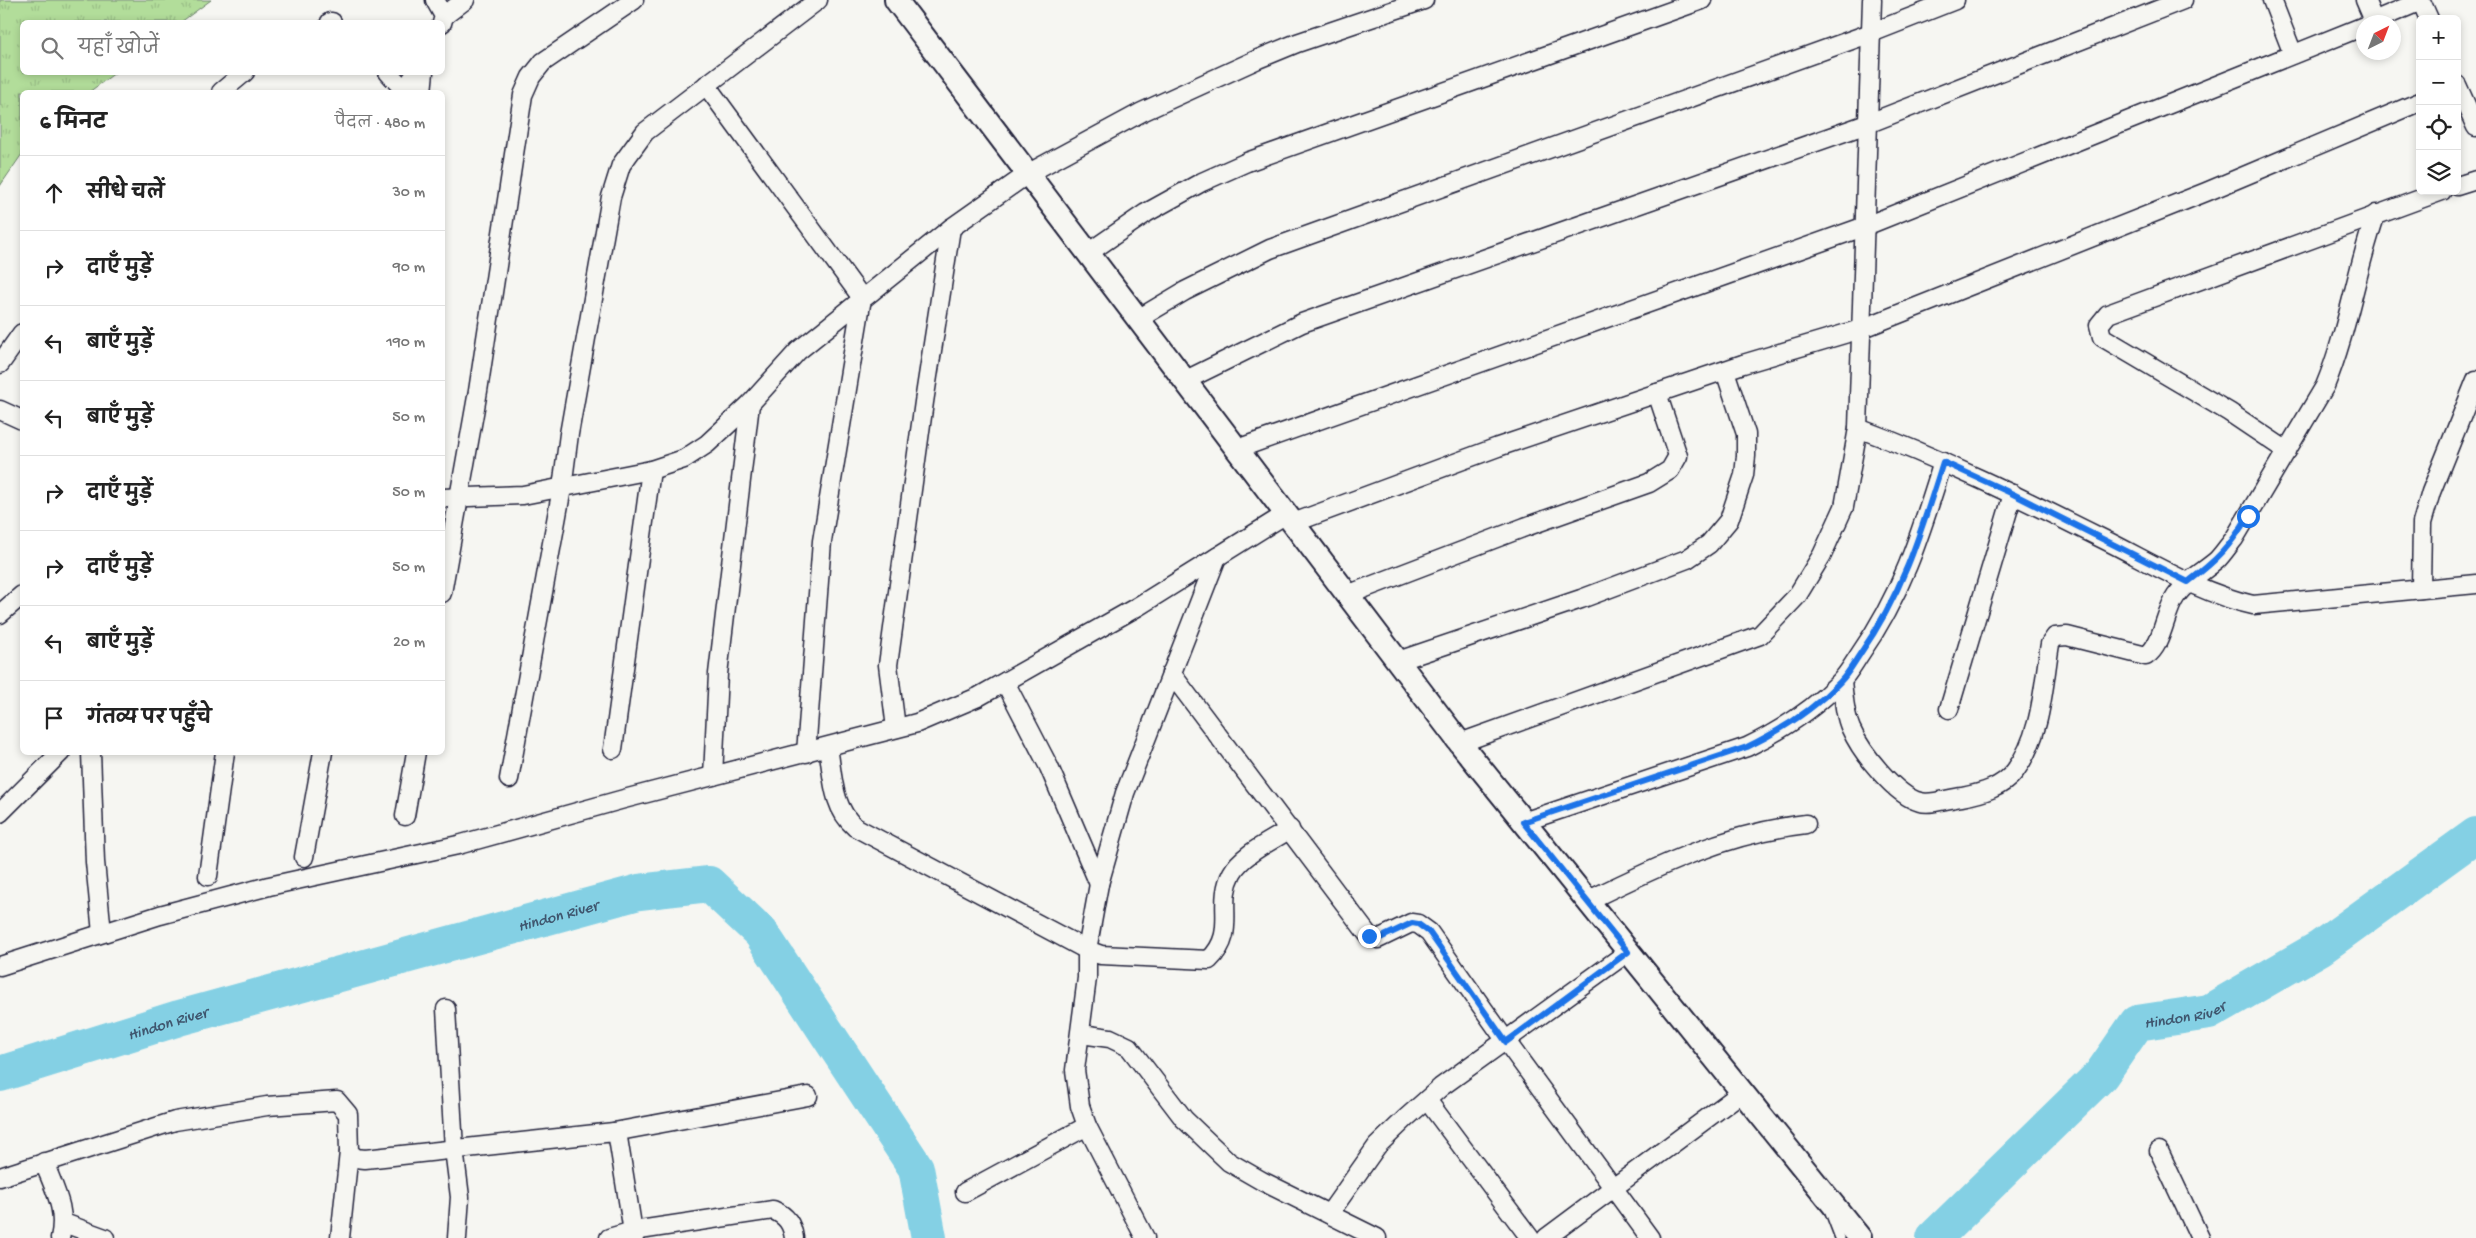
<!DOCTYPE html>
<html lang="hi">
<head>
<meta charset="utf-8">
<style>
	body { margin:0; font-family:"Gochi Hand","Playpen Sans Deva",sans-serif; background:#f6f6f6; color:#222 }
	.controls { position:absolute; right:15px; top:15px; display:grid; overflow:hidden; border-radius:8px; box-shadow:0 2px 8px #0003 }
	.controls button { width:45px; height:45px; display:grid; place-items:center; padding:0; border:0; border-bottom:1px solid #e0e0e0; background:#fff; color:#222; font:25px sans-serif }
	.compass { position:absolute; left:2356px; top:15px; width:45px; height:45px; border-radius:50%; background:#fff; box-shadow:0 2px 8px #0003; rotate:42deg }
	.stop { position:absolute; width:15px; height:15px; margin:-11px; border:4px solid #1a73e8; border-radius:50%; background:#fff }
	.stop.end { background:#1a73e8; border-color:#fff; box-shadow:0 1px 5px #0008 }
	.list { margin:0; padding:0; list-style:none }
	h2 { display:flex; justify-content:space-between; align-items:center; height:65px; margin:0; padding:0 20px; font-size:21px }
	h2 small { font-size:16px; font-weight:400; color:#767676 }
	.list li { display:grid; grid-template-columns:32px 1fr auto; gap:15px; align-items:center; box-sizing:border-box; height:75px; padding:0 20px; border-top:1px solid #e0e0e0 }
	.list b { display:block; font-size:19px; white-space:nowrap }
	.list em { font-size:16px; font-style:normal; color:#767676 }
	.icon { flex:none; width:28px; height:28px; fill:none; stroke:currentColor; stroke-width:2; stroke-linecap:round; stroke-linejoin:round }
	.map { position:relative; flex:none; width:2476px; height:1238px; overflow:hidden }
	.search { position:absolute; background:#fff; box-shadow:0 2px 8px #0003; left:20px; top:20px; width:425px; height:55px; display:flex; align-items:center; gap:12px; box-sizing:border-box; padding:0 18px; border-radius:8px; color:#767676; font-size:19px }
	.panel { position:absolute; background:#fff; box-shadow:0 2px 8px #0003; left:20px; top:90px; width:425px; height:665px; border-radius:8px }
	.map>svg:first-child { display:block }
</style>
</head>
<body>
<div class="map">
<svg width="2476" height="1238" viewBox="0 0 2476 1238">
	<defs>
		<pattern id="park-tufts" width="24" height="20" patternUnits="userSpaceOnUse" patternTransform="scale(1.25)"><rect width="24" height="20" fill="#b2dd9a"/><path d="M3 7l-1-3M5 7V3M7 7l1-3M15 17l-1-3M17 17v-4M19 17l1-3" fill="none" stroke="#99bd86"/></pattern>
	</defs>
	<rect width="100%" height="100%" fill="#f6f6f2"/>
	<filter id="ink" filterUnits="userSpaceOnUse"><feTurbulence type="fractalNoise" baseFrequency=".02" numOctaves="2"/><feDisplacementMap in="SourceGraphic" scale="10" xChannelSelector="R" yChannelSelector="G"/><feConvolveMatrix kernelMatrix="1 2 1 2 8 2 1 2 1" color-interpolation-filters="sRGB"/></filter>
	<g filter="url(#ink)">
		<polygon fill="url(#park-tufts)" stroke="#6a806a" points="0,0 211,0 181,22 22,22 22,72 115,73 89,92 22,92 22,154 0,186"/>
		<g fill="none" stroke-linecap="round" stroke-linejoin="round">
			<g stroke="#84d0e4" stroke-width="36">
				<path id="s1" d="M0 1074 179 1018 639 892 709 884 761 933 916 1168 929 1238"/>
				<path id="s2" d="M1934 1238 2101 1075 2137 1023 2209 1012 2320 948 2476 835"/>
			</g>
			<defs>
				<polyline id="service" points="1830,1212 1840,1238"/>
				<g id="minor">
					<polyline points="435,0 444,16 442,23"/>
					<polyline points="2272,0 2293,54"/>
					<polyline points="2365,0 2374,21"/>
					<polyline points="444,16 465,0"/>
					<polyline points="330,22 332,22"/>
					<polyline points="2371,22 2421,1 2429,19"/>
					<polyline points="388,72 405,91"/>
					<polyline points="706,85 862,298 822,541 806,753"/>
					<polyline points="2457,85 2476,127"/>
					<polyline points="221,92 245,72"/>
					<polyline points="403,92 417,72"/>
					<polyline points="422,92 424,72"/>
					<polyline points="2457,186 2476,180"/>
					<polyline points="1088,253 1146,213 1202,182 1247,162 1702,0"/>
					<polyline points="1138,319 1185,291 1270,249 1871,33 1955,0"/>
					<polyline points="0,364 22,333"/>
					<polyline points="1186,380 1302,323 1867,124 2183,0"/>
					<polyline points="0,410 22,420"/>
					<path d="M1858 428C1942 459 2021 498 2101 538 2150 562 2199 593 2253 605L2476 584"/>
					<polyline points="1237,449 1863,227 2364,26"/>
					<polyline points="2287,451 2229,412 2102,337 2099,325 2108,314 2442,191"/>
					<polyline points="442,498 523,495 651,470 684,459 707,444 750,404 798,351 951,228 1029,173 1142,112 1258,59 1297,43 1424,0"/>
					<polyline points="1293,523 1498,447 1743,364 1861,329 2206,192 2420,102"/>
					<polyline points="2421,589 2422,523 2431,492 2476,380"/>
					<polyline points="442,593 478,391 523,95 531,77 543,62 634,0"/>
					<polyline points="1347,595 1525,527 1649,483 1670,470 1678,456 1657,393"/>
					<polyline points="0,614 22,595"/>
					<polyline points="1398,661 1581,599 1687,559 1709,544 1729,520 1744,475 1746,456 1746,434 1725,371"/>
					<polyline points="1171,673 1369,936 1378,939 1411,923 1418,924 1429,932 1506,1041 1650,1238"/>
					<path d="M1842 681C1844 697 1844 714 1851 729 1861 752 1896 796 1920 802 1932 805 1950 798 1962 797 1982 793 2002 788 2015 771 2042 735 2043 686 2050 644L2055 637 2067 636 2146 656C2163 645 2164 613 2176 596 2187 580 2203 572 2217 560 2223 554 2228 546 2234 539L2325 386C2348 331 2356 270 2376 214"/>
					<polyline points="1005,682 1049,767 1099,884"/>
					<polyline points="1949,709 2013,494"/>
					<polyline points="896,728 888,665 924,402 951,228"/>
					<polyline points="1460,743 1760,635 1797,596 1822,555 1844,507 1858,428 1872,0"/>
					<path d="M828 747C833 776 832 807 855 827L1087 950 1101 955 1209 960C1239 931 1215 905 1232 873 1242 854 1272 841 1290 829"/>
					<polyline points="613,749 651,470"/>
					<polyline points="91,752 95,862 102,933"/>
					<polyline points="713,776 718,674 750,404"/>
					<polyline points="509,779 562,488 569,434 611,197 621,165 645,132 818,0"/>
					<polyline points="0,813 61,752"/>
					<polyline points="405,816 416,752"/>
					<path d="M1523 822 1747 747C1782 730 1813 710 1840 682 1848 674 1854 663 1860 654 1903 593 1921 532 1943 462"/>
					<polyline points="304,857 323,752"/>
					<polyline points="208,876 225,752"/>
					<path d="M1587 901C1658 866 1727 833 1806 824"/>
					<polyline points="0,966 160,915 269,886 458,845 624,799 917,723 978,697 1137,607 1286,514"/>
					<polyline points="446,1009 454,1149 460,1197 457,1238"/>
					<polyline points="1081,1034 1110,1038 1129,1047 1184,1119 1229,1162 1262,1181 1377,1238"/>
					<polyline points="1427,1100 1530,1238"/>
					<polyline points="614,1132 808,1096"/>
					<polyline points="2159,1151 2200,1238"/>
					<path d="M44 1162C54 1189 67 1209 60 1238"/>
					<polyline points="0,1177 175,1121 267,1106 337,1101 348,1114 349,1152 356,1158 365,1159 614,1132 618,1138 634,1238"/>
					<polyline points="965,1192 1087,1126"/>
					<polyline points="1329,1214 1377,1146 1406,1118 1441,1087 1628,952"/>
					<polyline points="64,1223 105,1238"/>
					<polyline points="340,1238 349,1152"/>
					<path d="M609 1238 633 1231 773 1210C787 1216 792 1224 794 1238"/>
					<polyline points="1145,1238 1087,1126 1080,1106 1075,1070 1087,978 1087,950 1099,884 1125,793 1217,557"/>
					<polyline points="1546,1238 1741,1093"/>
				</g>
				<polyline id="tertiary" points="896,0 1460,743 1860,1238"/>
			</defs>
			<use href="#service" stroke="#22223b" stroke-width="12"/>
			<use href="#minor" stroke="#22223b" stroke-width="21"/>
			<use href="#tertiary" stroke="#22223b" stroke-width="26"/>
			<use href="#service" stroke="#f6f6f2" stroke-width="9"/>
			<use href="#minor" stroke="#f6f6f2" stroke-width="18"/>
			<use href="#tertiary" stroke="#f6f6f2" stroke-width="22"/>
		</g>
	</g>
	<g fill="none" stroke-linecap="round" stroke-linejoin="round" filter="url(#ink)">
		<path stroke="#1a73e8" stroke-width="6" d="M1369 936 1378 939 1412 923 1418 924 1429 932 1506 1042 1628 952 1523 822 1747 747C1782 730 1813 710 1840 682 1848 674 1854 663 1860 654 1903 593 1921 532 1943 462L2013 494 2188 582C2217 560 2230 547 2248 516"/>
	</g>
	<g text-anchor="middle" stroke-width="4.5" stroke-linejoin="round" paint-order="stroke">
		<g font-size="16" font-style="italic" fill="#3f566e" stroke="#f6f6f2">
			<text dy="6" stroke="none"><textPath href="#s1" startOffset="580">Hindon River</textPath></text>
			<text dy="6" stroke="none"><textPath href="#s2" startOffset="345">Hindon River</textPath></text>
			<text dy="6" stroke="none"><textPath href="#s1" startOffset="175">Hindon River</textPath></text>
		</g>
	</g>
</svg>
<div class="controls">
<button>+</button>
<button>−</button>
<button><svg class="icon" aria-label="locate" viewBox="0 0 24 24"><circle cx="12" cy="12" r="6"/><path d="M12 2v4M12 18v4M2 12h4M18 12h4"/></svg></button>
<button><svg class="icon" aria-label="layers" viewBox="0 0 24 24"><path d="M12 4l9 5-9 5-9-5zM3 14l9 5 9-5"/></svg></button>
</div>
<svg class="compass" viewBox="-18 -18 36 36"><path d="M0-13l5 13h-10z" fill="#e53935"/><path d="M0 13l5-13h-10z" fill="#767676"/></svg>
<div class="stop" style="left:2248px;top:516px"></div>
<div class="stop end" style="left:1369px;top:936px"></div>
<div class="search"><svg class="icon" aria-label="search" viewBox="0 0 24 24"><circle cx="10" cy="10" r="6"/><path d="M15 15l6 6"/></svg>यहाँ खोजें</div>
<section class="panel">
<h2>6 मिनट<small>पैदल · 480 m</small></h2>
<ul class="list">
<li><svg class="icon" aria-label="ahead" viewBox="0 0 24 24"><path d="M12 20V5M6 11l6-6 6 6"/></svg><div><b>सीधे चलें</b></div><em>30 m</em></li>
<li><svg class="icon" aria-label="right" viewBox="0 0 24 24"><path d="M7 20v-9h11M14 6l5 5-5 5"/></svg><div><b>दाएँ मुड़ें</b></div><em>90 m</em></li>
<li><svg class="icon" aria-label="left" viewBox="0 0 24 24"><path d="M17 20v-9H6M10 6l-5 5 5 5"/></svg><div><b>बाएँ मुड़ें</b></div><em>190 m</em></li>
<li><svg class="icon" aria-label="left" viewBox="0 0 24 24"><path d="M17 20v-9H6M10 6l-5 5 5 5"/></svg><div><b>बाएँ मुड़ें</b></div><em>50 m</em></li>
<li><svg class="icon" aria-label="right" viewBox="0 0 24 24"><path d="M7 20v-9h11M14 6l5 5-5 5"/></svg><div><b>दाएँ मुड़ें</b></div><em>50 m</em></li>
<li><svg class="icon" aria-label="right" viewBox="0 0 24 24"><path d="M7 20v-9h11M14 6l5 5-5 5"/></svg><div><b>दाएँ मुड़ें</b></div><em>50 m</em></li>
<li><svg class="icon" aria-label="left" viewBox="0 0 24 24"><path d="M17 20v-9H6M10 6l-5 5 5 5"/></svg><div><b>बाएँ मुड़ें</b></div><em>20 m</em></li>
<li><svg class="icon" aria-label="arrive" viewBox="0 0 24 24"><path d="M6 21V4h12l-3 4 3 4H6"/></svg><div><b>गंतव्य पर पहुँचे</b></div></li>
</ul>
</section>
</div>
</body>
</html>
